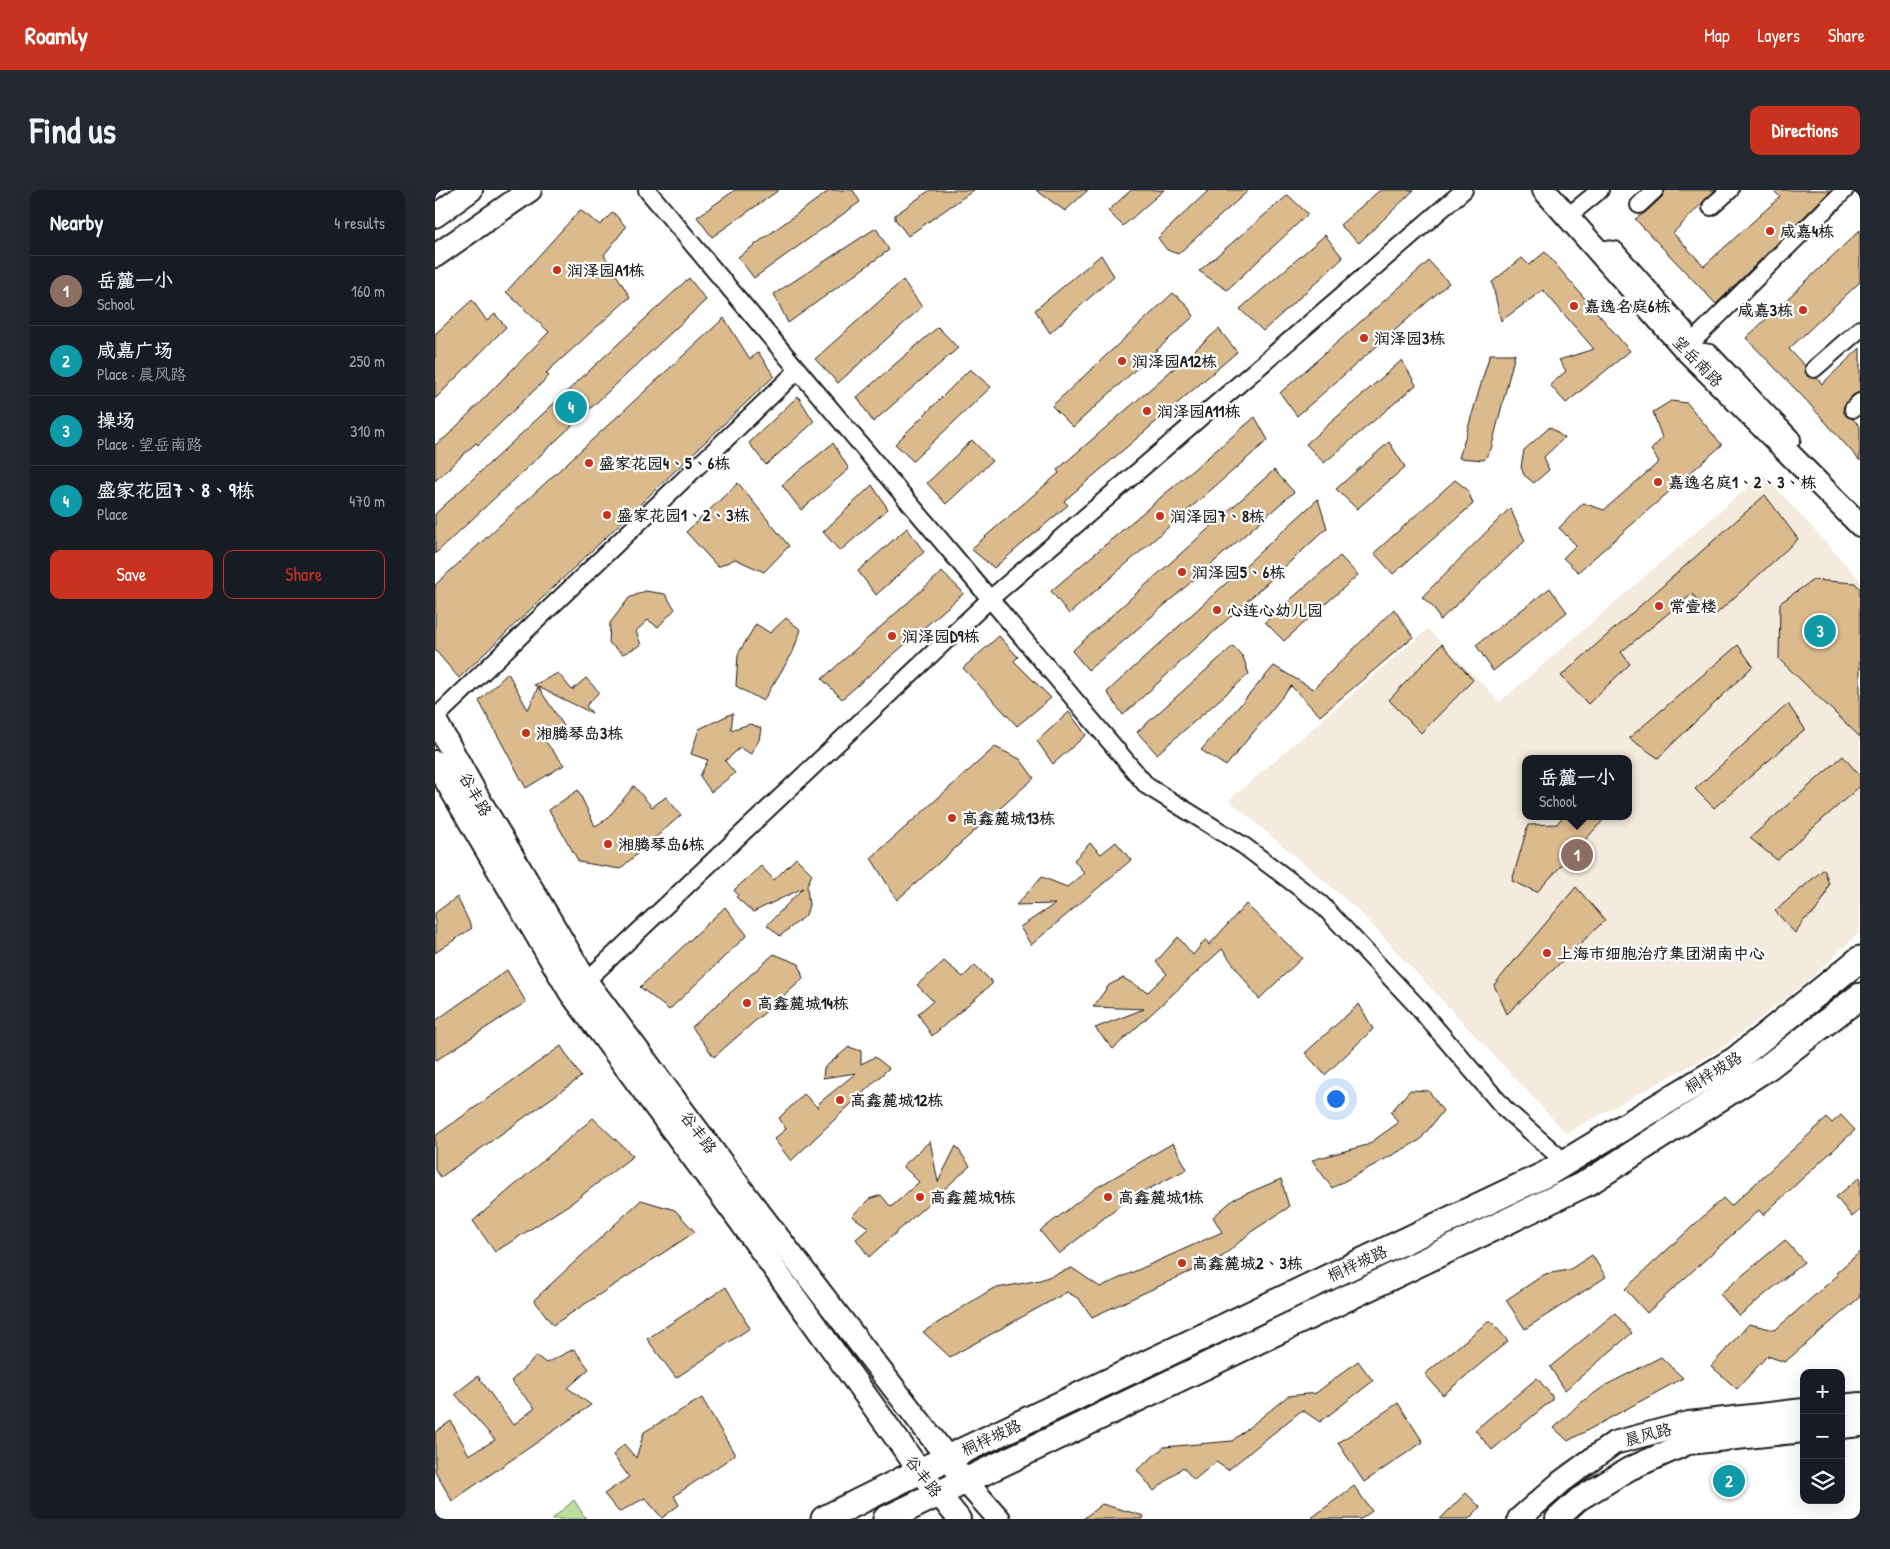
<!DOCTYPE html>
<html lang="en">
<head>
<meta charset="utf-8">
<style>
	body { margin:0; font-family:"Patrick Hand","LXGW WenKai TC",sans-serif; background:#242831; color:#f1f3f6 }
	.controls { position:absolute; right:15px; bottom:15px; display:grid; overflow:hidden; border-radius:10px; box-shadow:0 5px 20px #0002 }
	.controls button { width:45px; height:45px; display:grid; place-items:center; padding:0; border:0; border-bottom:1px solid #363941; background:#171b24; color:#f1f3f6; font:25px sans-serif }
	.you { position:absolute; left:900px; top:908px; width:18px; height:18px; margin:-12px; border:4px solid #fff; border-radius:50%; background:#1a73e8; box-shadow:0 0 0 8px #1a73e833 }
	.badge { display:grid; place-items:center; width:32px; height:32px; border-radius:50%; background:#c8321e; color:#fff; font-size:16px; font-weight:700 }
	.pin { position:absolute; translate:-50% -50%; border:2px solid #fff; box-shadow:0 1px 5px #0006 }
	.popup { position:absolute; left:1087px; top:565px; width:110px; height:65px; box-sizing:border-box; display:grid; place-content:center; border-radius:10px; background:#171b24; filter:drop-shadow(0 1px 4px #0005); font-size:16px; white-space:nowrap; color:#9ea1a6 }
	.popup b { font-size:19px; color:#f1f3f6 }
	.popup::after { content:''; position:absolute; left:50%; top:100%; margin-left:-10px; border:10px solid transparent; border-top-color:#171b24 }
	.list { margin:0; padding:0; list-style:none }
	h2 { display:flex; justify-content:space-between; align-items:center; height:65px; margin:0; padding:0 20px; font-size:21px }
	h2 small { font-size:16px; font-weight:400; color:#9ea1a6 }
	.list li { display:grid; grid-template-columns:32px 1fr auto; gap:15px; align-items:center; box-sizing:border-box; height:70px; padding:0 20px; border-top:1px solid #363941 }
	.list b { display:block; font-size:19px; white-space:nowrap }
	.list p { margin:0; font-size:16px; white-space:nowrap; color:#9ea1a6 }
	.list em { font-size:16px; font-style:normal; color:#9ea1a6 }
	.actions { display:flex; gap:10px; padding:15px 20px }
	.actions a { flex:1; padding:11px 0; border:1px solid #c8321e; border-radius:10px; text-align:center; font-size:18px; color:#c8321e }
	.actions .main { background:#c8321e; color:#fff }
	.icon { flex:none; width:28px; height:28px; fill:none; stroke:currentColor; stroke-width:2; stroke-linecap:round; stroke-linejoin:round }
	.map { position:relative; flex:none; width:1425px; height:1329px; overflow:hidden; border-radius:10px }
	header { display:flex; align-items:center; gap:30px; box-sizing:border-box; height:70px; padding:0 25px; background:#c8321e; color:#fff }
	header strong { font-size:24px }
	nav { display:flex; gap:28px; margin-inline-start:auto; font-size:18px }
	.intro { display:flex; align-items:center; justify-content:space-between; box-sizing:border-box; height:120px; padding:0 30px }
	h1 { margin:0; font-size:35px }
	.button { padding:12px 22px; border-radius:10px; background:#c8321e; color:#fff; font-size:18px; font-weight:700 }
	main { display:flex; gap:30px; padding:0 30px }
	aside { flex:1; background:#171b24; border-radius:10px; box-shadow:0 5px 20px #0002 }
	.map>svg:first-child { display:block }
</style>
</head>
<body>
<header>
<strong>Roamly</strong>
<nav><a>Map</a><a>Layers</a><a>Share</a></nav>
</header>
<div class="intro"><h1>Find us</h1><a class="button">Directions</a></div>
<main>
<aside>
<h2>Nearby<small>4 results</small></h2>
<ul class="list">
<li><span class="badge" style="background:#8d6e63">1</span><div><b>岳麓一小</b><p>School</p></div><em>160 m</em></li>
<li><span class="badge" style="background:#0f9aa8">2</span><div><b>咸嘉广场</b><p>Place · 晨风路</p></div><em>250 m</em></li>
<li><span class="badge" style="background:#0f9aa8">3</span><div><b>操场</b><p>Place · 望岳南路</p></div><em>310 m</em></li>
<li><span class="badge" style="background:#0f9aa8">4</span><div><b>盛家花园7、8、9栋</b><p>Place</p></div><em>470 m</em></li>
</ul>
<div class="actions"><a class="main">Save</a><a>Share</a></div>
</aside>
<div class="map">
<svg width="1425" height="1329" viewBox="0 0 1425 1329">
	<rect width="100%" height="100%" fill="#fff"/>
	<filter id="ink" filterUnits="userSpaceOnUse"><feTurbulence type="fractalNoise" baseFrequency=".02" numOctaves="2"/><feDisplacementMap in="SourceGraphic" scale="10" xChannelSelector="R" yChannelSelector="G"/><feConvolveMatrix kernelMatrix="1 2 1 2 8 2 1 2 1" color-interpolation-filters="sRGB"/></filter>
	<g filter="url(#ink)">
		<path fill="#f4eadd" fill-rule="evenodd" d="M1328 284 1425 390V742L1373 791 1284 860 1131 943 923 720 794 610 993 439 1065 512ZM1091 569H1193V626H1091Z"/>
		<polygon fill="#bbe09b" stroke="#6c7e5c" points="139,1310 151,1329 117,1329"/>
		<g fill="#dbba8e" stroke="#1c1c1c">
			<polygon points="300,0 344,0 277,47 262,27"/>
			<polygon points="395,0 418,0 425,12 319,88 303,67"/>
			<polygon points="495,0 539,0 473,46 460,29 460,25"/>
			<polygon points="601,0 653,0 630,21"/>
			<polygon points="696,0 729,0 688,36 673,21"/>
			<polygon points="774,0 814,0 743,64 732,60 723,48"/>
			<polygon points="945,0 979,0 924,53 905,35"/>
			<polygon points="1230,0 1280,0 1238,43 1269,76 1345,7 1338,0 1396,0 1281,114 1200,29 1211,22 1227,7"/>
			<polygon points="853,5 873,24 792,100 764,81"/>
			<polygon points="145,20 165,35 178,22 191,37 169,65 195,107 111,183 114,186 43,255 41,253 0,291 0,255 11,247 114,142 71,102"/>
			<polygon points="441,38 454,60 353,133 339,104"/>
			<polygon points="1425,40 1425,92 1354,159 1370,176 1372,186 1382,188 1387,194 1425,158 1425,202 1418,205 1408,217 1411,226 1418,229 1425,236 1425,271 1370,209 1311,148"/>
			<polygon points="890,45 908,68 828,141 805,119"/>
			<polygon points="1110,62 1195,161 1131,213 1115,195 1131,181 1124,170 1159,159 1108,100 1066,131 1057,92 1087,68 1094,75"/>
			<polygon points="666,65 679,86 615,143 600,120"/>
			<polygon points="994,71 1014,93 862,226 845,203"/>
			<polygon points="254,88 271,110 0,364 0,324"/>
			<polygon points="468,90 487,117 403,193 380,169"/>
			<polygon points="738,103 750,113 759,126 638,237 617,216"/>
			<polygon points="37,110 52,131 60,124 71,137 0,209 0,144"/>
			<polygon points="289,128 315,169 323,162 339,186 24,488 0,460 0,395"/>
			<polygon points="503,137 523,158 438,232 422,207"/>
			<polygon points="784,139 802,162 629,311 633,315 559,378 536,359 624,283 622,280"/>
			<polygon points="1055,164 1080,164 1056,259 1049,270 1024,268"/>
			<polygon points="967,170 981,195 889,273 871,254"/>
			<polygon points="535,179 556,197 478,271 460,254"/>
			<polygon points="363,206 379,232 331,275 314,253"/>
			<polygon points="1236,211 1252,213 1287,255 1143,382 1128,368 1141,355 1124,338 1148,313 1169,320 1224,272 1216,260 1227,248 1218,222"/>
			<polygon points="820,227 833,250 634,424 616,401"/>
			<polygon points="1115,237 1129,248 1109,267 1114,280 1099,293 1089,285 1086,277 1089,260"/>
			<polygon points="537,250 557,271 511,314 492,293"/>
			<polygon points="954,252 970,277 922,319 901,299"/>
			<polygon points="398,253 414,279 366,320 347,295"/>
			<polygon points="839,280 859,302 684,455 653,480 637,461"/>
			<polygon points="1020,290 1033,300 1038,314 958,384 939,363"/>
			<polygon points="303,293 354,356 329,382 300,369 283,377 251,342"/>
			<polygon points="437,295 453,319 405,361 388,342"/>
			<polygon points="1330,305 1363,349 1278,427 1257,404 1186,462 1195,474 1153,514 1126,486"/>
			<polygon points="883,309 892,338 688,525 672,502"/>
			<polygon points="1075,318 1090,351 1005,430 999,418 987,407"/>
			<polygon points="472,338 489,362 441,405 423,381"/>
			<polygon points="905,366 923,385 849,451 830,432"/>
			<polygon points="507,382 529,403 407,509 387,489"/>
			<polygon points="1378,390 1420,393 1425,399 1425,547 1344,469 1345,413"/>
			<polygon points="1115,398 1132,422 1058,481 1041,455"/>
			<polygon points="210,401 230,404 240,419 223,437 213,430 201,441 206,455 188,464 174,453 175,433 194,408"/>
			<polygon points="959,419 978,447 885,526 856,496 791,576 766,560 839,476 878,499"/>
			<polygon points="351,428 366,440 357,464 328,511 301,496 303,464 321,434 335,443"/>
			<polygon points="564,446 583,467 579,471 616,508 582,536 528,478"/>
			<polygon points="1007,454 1038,490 986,543 954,510"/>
			<polygon points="1303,455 1318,476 1223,568 1194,548"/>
			<polygon points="798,456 808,467 814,484 722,564 702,542"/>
			<polygon points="73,483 93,520 103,497 129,536 110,551 129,575 91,598 44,511"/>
			<polygon points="123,483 137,500 151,488 164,502 151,516 157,523 99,495"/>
			<polygon points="1353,514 1370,539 1279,618 1260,599"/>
			<polygon points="634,522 651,545 618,574 602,551"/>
			<polygon points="298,523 296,540 315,534 326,538 324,550 316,564 305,558 290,571 300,583 276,602 265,586 273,570 256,564 264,539"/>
			<polygon points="560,557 585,569 599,588 462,710 436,668"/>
			<polygon points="1408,566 1425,586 1425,596 1342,670 1315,648"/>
			<polygon points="199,596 217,617 231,607 246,625 185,679 144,672 114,620 143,600 160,636 172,629"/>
			<polygon points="1128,626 1172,626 1102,702 1077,691 1093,635 1122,634"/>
			<polygon points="681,652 696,670 596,755 585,737 620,714 581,715 607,687 632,697 649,683 639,670 655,653 666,664"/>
			<polygon points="361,668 377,684 372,696 374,715 371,725 345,746 332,735 368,698 318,722 301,707 303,705 299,700 326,676 339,690"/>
			<polygon points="1389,679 1394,694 1390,706 1380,722 1369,730 1360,743 1340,721"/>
			<polygon points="1141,697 1170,730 1072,824 1059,795"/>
			<polygon points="22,707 37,738 0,763 0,723"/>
			<polygon points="811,714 867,768 824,809 787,759 678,859 660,838 709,819 658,817 674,795 688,788 713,802 732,784 721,772 743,747 758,765 771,749 774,755"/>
			<polygon points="290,717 312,745 234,820 205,797"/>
			<polygon points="339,764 364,774 368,789 279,867 257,837"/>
			<polygon points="509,771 528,787 540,775 558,793 497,846 483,824 498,811 482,795"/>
			<polygon points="72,780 91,812 0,871 0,831"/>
			<polygon points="924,814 938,839 890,885 870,863"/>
			<polygon points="126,856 146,887 6,987 0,980 0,946"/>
			<polygon points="414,857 426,861 426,874 440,867 454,878 356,971 339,949 351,939 344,928 369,904 383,918 384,913 421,883 388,888 389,878"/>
			<polygon points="975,900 994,901 1008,921 985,950 897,998 877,970 932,955 963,933 956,922"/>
			<polygon points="1406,925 1420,940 1328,1025 1324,1020 1212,1123 1190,1099 1288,1008 1296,1016 1392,928 1397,933"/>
			<polygon points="158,928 198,966 138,1012 60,1062 38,1031"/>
			<polygon points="495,951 503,992 521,956 535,976 434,1067 421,1049 434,1038 417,1026 434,1009 446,1005 456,1017 484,992 468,976"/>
			<polygon points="738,953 752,979 689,1012 624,1064 605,1041 661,998"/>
			<polygon points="1425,987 1425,1020 1417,1027 1401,1007"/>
			<polygon points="846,989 854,1017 816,1042 787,1067 657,1127 644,1109 632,1102 515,1167 488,1142 557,1099 605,1090 637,1078 665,1097 787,1042 778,1027 799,1009"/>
			<polygon points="206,1010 240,1020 260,1042 118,1135 99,1110"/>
			<polygon points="1350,1050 1369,1072 1304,1126 1285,1104"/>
			<polygon points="1425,1062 1425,1107 1350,1172 1332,1166 1302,1199 1276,1176 1314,1134 1340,1140 1403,1085 1401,1083"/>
			<polygon points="1157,1065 1171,1087 1090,1139 1071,1110 1110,1084 1134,1080"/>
			<polygon points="291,1097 315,1138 241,1188 212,1149"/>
			<polygon points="1180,1123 1197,1143 1130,1200 1115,1177"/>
			<polygon points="1055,1130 1073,1151 1008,1205 990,1184"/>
			<polygon points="139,1159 154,1179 133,1198 156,1215 17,1311 0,1281 0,1242 16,1231 34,1265 60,1250 20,1204 43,1186 78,1235 100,1218 76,1191 102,1166 111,1173"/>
			<polygon points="1226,1167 1248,1188 1133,1251 1119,1238 1144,1214 1171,1195"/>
			<polygon points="923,1171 938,1191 885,1232 867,1220 793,1280 781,1272 759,1290 748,1277 719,1301 702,1280 729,1257 797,1251 853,1206 881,1203"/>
			<polygon points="1102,1188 1117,1206 1117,1210 1057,1260 1040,1240"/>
			<polygon points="267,1208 300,1265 239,1306 244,1315 227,1328 210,1308 184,1322 169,1304 194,1287 178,1265 189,1254 201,1268 209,1242"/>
			<polygon points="963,1213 988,1252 929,1292 903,1253"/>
			<polygon points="919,1296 937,1321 926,1329 875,1329"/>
			<polygon points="1031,1303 1045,1317 1034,1329 1005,1329"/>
			<polygon points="667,1314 709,1326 708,1329 648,1329"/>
		</g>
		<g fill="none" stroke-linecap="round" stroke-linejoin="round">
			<defs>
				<g id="street">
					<polyline points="212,0 712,596 809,656 886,714 981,815 1070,919 1130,972"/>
					<polyline points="1204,15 1220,0"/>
					<polyline points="1276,17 1295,0"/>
					<polyline points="1132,27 1165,0"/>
					<polyline points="1159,58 1180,60 1250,140 1250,159"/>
					<polyline points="1250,159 1410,0"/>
					<polyline points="1250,159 1275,163 1357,249"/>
					<polyline points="1379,179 1425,139"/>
					<polyline points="1418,219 1425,212"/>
					<polyline points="0,528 363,180"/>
					<polyline points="151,791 555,409 1029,0"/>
				</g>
				<g id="secondary">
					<polyline points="1109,0 1250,159 1425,335"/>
					<polyline points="0,26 36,0"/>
					<polyline points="0,66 95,0"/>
					<polyline points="0,530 42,606 151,791 316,1012 531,1292 564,1329"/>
					<polyline points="0,572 135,802 300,1024 485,1281 524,1329"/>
					<polyline points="1406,1216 1425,1214"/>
					<polyline points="1406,1237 1425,1235"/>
					<polyline points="1084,1329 1126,1292 1179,1253 1254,1233 1369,1220"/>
					<polyline points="1122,1329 1144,1309 1194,1279 1253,1253 1369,1241"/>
				</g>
				<g id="primary">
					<polyline points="389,1329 485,1281 1111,984 1300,870 1425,769"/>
					<polyline points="451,1329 1154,992 1333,877 1425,806"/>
				</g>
			</defs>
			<use href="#street" stroke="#1c1c1c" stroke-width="20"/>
			<use href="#secondary" stroke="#1c1c1c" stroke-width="26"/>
			<use href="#primary" stroke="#1c1c1c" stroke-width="29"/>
			<use href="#street" stroke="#fff" stroke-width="16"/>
			<use href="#secondary" stroke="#fff" stroke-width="22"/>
			<use href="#primary" stroke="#fff" stroke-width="25"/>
		</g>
	</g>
	<g fill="#c8321e" stroke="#fff" stroke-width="2">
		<circle cx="1335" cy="41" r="5"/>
		<circle cx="122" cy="80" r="5"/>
		<circle cx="1139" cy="116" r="5"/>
		<circle cx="1368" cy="120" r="5"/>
		<circle cx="929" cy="148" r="5"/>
		<circle cx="687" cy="171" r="5"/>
		<circle cx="712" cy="221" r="5"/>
		<circle cx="154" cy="273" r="5"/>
		<circle cx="1223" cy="292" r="5"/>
		<circle cx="172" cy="325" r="5"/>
		<circle cx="725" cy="326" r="5"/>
		<circle cx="747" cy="382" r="5"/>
		<circle cx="1224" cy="416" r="5"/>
		<circle cx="782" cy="420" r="5"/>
		<circle cx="457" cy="446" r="5"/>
		<circle cx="91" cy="543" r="5"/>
		<circle cx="517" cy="628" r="5"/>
		<circle cx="173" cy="654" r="5"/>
		<circle cx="1112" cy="763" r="5"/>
		<circle cx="312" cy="813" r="5"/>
		<circle cx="405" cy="910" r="5"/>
		<circle cx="485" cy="1007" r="5"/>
		<circle cx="673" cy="1007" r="5"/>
		<circle cx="747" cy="1073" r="5"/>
	</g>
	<g text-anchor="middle" stroke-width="4.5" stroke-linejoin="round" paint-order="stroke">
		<g font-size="16" font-weight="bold" fill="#1c1c1c" stroke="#fff" text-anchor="start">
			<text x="1345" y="47">咸嘉4栋</text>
			<text x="132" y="86">润泽园A1栋</text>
			<text x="1149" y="122">嘉逸名庭6栋</text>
			<text x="1358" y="126" text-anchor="end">咸嘉3栋</text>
			<text x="939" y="154">润泽园3栋</text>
			<text x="697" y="177">润泽园A12栋</text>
			<text x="722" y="227">润泽园A11栋</text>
			<text x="164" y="279">盛家花园4、5、6栋</text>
			<text x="1233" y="298">嘉逸名庭1、2、3、栋</text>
			<text x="182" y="331">盛家花园1、2、3栋</text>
			<text x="735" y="332">润泽园7、8栋</text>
			<text x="757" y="388">润泽园5、6栋</text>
			<text x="1234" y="422">常壹楼</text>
			<text x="792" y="426">心连心幼儿园</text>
			<text x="467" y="452">润泽园D9栋</text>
			<text x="101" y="549">湘腾琴岛3栋</text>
			<text x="527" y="634">高鑫麓城13栋</text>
			<text x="183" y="660">湘腾琴岛6栋</text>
			<text x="1122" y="769">上海市细胞治疗集团湖南中心</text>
			<text x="322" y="819">高鑫麓城14栋</text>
			<text x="415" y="916">高鑫麓城12栋</text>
			<text x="495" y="1013">高鑫麓城9栋</text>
			<text x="683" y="1013">高鑫麓城1栋</text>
			<text x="757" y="1079">高鑫麓城2、3栋</text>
		</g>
		<g font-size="16" fill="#1c1c1c" stroke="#fff">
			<text transform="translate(1263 171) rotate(46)" y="6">望岳南路</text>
			<text transform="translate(41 604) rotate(60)" y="6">谷丰路</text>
			<text transform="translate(1278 882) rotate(-32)" y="6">桐梓坡路</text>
			<text transform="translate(264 942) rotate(53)" y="6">谷丰路</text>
			<text transform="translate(922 1073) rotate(-25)" y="6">桐梓坡路</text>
			<text transform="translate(1213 1244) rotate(-15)" y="6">晨风路</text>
			<text transform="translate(556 1247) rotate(-25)" y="6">桐梓坡路</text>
			<text transform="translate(489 1286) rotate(52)" y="6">谷丰路</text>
		</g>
	</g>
</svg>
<div class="controls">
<button>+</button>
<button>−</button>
<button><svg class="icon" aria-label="layers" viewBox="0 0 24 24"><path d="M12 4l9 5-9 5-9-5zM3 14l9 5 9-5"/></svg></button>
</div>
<div class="you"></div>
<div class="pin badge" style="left:1142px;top:665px;background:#8d6e63">1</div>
<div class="popup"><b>岳麓一小</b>School</div>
<div class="pin badge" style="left:1294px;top:1291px;background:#0f9aa8">2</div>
<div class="pin badge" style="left:1385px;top:441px;background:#0f9aa8">3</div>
<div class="pin badge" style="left:136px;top:217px;background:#0f9aa8">4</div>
</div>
</main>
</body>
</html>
